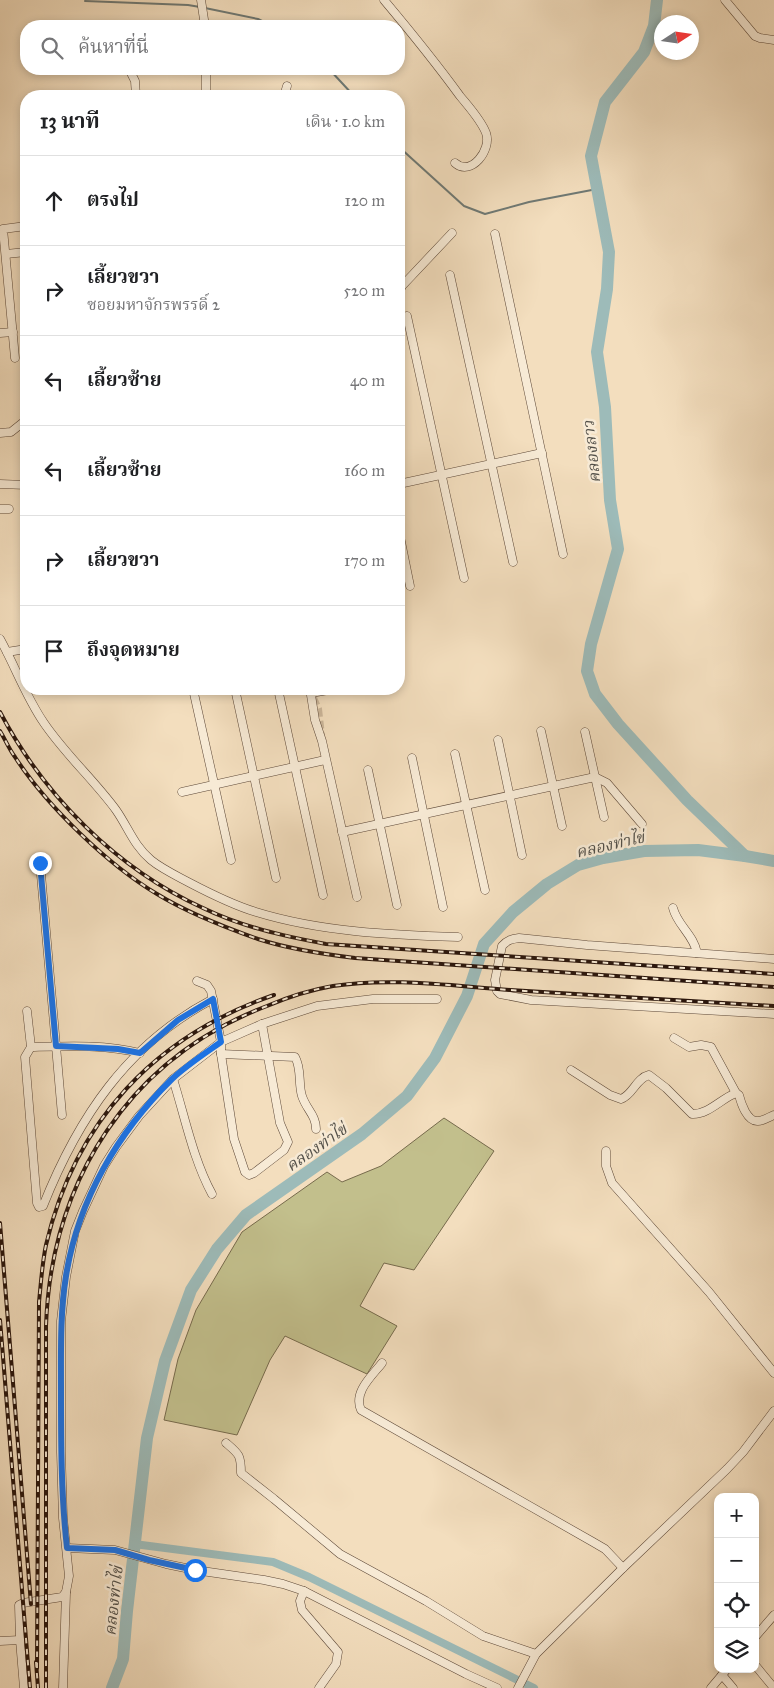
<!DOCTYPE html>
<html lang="th">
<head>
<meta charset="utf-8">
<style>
	body { margin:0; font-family:"IM FELL Great Primer","Noto Serif Thai",serif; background:#f2f2f2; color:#202124 }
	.controls { position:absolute; right:15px; bottom:15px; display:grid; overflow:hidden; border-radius:10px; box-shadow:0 2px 8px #0003 }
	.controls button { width:45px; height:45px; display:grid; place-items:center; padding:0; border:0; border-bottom:1px solid #e0e0e0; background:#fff; color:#202124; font:25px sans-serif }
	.compass { position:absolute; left:654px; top:15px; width:45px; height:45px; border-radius:50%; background:#fff; box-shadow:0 2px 8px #0003; rotate:78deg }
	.stop { position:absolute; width:15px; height:15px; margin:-11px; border:4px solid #1a73e8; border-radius:50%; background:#fff }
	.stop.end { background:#1a73e8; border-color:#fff; box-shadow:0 1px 5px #0008 }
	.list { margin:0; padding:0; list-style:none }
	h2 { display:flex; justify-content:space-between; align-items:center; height:65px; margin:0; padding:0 20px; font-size:21px }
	h2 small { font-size:16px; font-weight:400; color:#757577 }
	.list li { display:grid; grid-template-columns:32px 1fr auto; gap:15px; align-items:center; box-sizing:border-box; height:90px; padding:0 20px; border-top:1px solid #e0e0e0 }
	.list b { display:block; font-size:19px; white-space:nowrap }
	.list p { margin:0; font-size:16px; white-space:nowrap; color:#757577 }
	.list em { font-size:16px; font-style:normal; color:#757577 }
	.icon { flex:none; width:28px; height:28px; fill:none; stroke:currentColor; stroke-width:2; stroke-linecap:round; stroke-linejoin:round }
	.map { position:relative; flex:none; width:774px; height:1688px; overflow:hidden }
	.search { position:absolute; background:#fff; box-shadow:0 2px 8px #0003; left:20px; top:20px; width:385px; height:55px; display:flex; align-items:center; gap:12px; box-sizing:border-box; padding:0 18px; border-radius:20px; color:#757577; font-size:19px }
	.panel { position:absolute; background:#fff; box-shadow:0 2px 8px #0003; left:20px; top:90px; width:385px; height:605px; border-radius:20px }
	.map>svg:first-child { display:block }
</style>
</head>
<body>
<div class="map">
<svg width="774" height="1688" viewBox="0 0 774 1688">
	<rect width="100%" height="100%" fill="#f3debe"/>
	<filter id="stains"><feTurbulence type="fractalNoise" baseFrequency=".004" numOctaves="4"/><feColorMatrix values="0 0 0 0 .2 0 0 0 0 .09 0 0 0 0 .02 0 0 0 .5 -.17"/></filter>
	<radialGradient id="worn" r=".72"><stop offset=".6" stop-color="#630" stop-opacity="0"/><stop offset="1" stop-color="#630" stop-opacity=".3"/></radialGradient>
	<polygon fill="#c2bf8c" stroke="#766a4c" points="444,1118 494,1151 414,1270 384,1263 360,1306 397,1326 367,1374 285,1336 270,1360 237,1435 164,1420 178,1359 196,1310 242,1232 327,1172 342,1182 381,1166"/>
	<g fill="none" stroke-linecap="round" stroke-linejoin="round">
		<g stroke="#6f7974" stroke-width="2">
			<polyline points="85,1 188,5 200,7"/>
			<polyline points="205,8 258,19 272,26"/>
			<polyline points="329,69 354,96"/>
			<polyline points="399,147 464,206 485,214 529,202 597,189"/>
		</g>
		<polyline stroke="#9dbbb9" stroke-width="8" points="134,1544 273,1562 309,1577 534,1688"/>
		<g stroke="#9dbbb9" stroke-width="12">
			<polyline points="657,0 654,26 644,52 605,102 591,156 609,252 607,289 597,352 605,407 610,500 618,549 591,644 587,671 595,694 618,724 687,800 745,856"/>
			<polyline points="112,1688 123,1659 127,1611 147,1438 165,1361 191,1290 217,1249 246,1215 362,1134 407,1096 435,1058 467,996 484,944 513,912 547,884 578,865 603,858 644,851 698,850 745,856 774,861"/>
		</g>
		<polyline stroke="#cbb69a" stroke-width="8" stroke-dasharray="8 4" stroke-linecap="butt" points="313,698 318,709 321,735"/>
		<defs>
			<g id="minor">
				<polyline points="201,0 205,26"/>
				<path d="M384 0C410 31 436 63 460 96 469 107 481 120 486 133 492 150 471 177 455 163"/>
				<polyline points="725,0 755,36 760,38 774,40"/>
				<polyline points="129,69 135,81 136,96"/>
				<polyline points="206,96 206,69"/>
				<polyline points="284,96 287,86"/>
				<polyline points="495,234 563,554"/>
				<polyline points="6,254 26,252"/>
				<polyline points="450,275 513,562"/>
				<polyline points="399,292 402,286 452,233"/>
				<polyline points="407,316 464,578"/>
				<polyline points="0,333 13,332"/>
				<polyline points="15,358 3,229 26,226"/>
				<polyline points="0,433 11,432 26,420"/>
				<polyline points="0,484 26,485"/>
				<polyline points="399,484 542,453"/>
				<polyline points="0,509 9,509"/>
				<polyline points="399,532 410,586"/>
				<path d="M0 639C15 666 26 697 44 723 65 754 94 780 116 810 128 827 134 846 151 860 162 869 177 876 190 883 211 894 233 905 256 912 321 932 391 935 458 937"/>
				<polyline points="7,652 26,649"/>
				<polyline points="193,689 231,860"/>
				<polyline points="235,689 276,878"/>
				<polyline points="278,689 323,895"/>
				<polyline points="310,689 315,720 322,741 357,897"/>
				<polyline points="311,693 334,689"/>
				<polyline points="541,731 562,826"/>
				<polyline points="585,732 604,817"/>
				<polyline points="498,740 522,855"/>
				<polyline points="455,754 485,890"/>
				<polyline points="412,758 443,907"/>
				<polyline points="368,770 397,905"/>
				<polyline points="182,792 325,760"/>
				<polyline points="342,832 595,777 607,783 642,824"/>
				<polyline points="40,863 62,1115"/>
				<path d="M673 908C677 925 694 935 697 953"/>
				<path d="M774 959 587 945 519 938C512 939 507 940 502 946L495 980 497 991 500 994 531 1000 774 1014"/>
				<polyline points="197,981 207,985 211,991 221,1042 221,1054 234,1139 245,1172 249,1175 254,1173 284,1150 288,1142 280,1123 262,1024"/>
				<polyline points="27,1011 31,1047"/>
				<polyline points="674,1038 689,1047 701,1045 711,1047 736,1093"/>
				<path d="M140 1053C105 1044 66 1046 31 1047L25 1057 37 1203 39 1207 43 1206C78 1118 127 1044 213 999"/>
				<path d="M221 1054 295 1057C302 1069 298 1084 302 1096 306 1109 316 1115 316 1129"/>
				<path d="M571 1070 610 1095 621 1099C633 1095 636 1078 649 1075L666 1088 692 1114C708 1115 722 1098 736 1093L739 1095C741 1103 747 1122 758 1121 763 1121 769 1117 774 1115"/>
				<path d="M173 1079C185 1117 193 1159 212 1194"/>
				<polyline points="606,1151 606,1166 612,1183 709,1292 774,1373"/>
				<path d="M382 1363C372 1376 353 1392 361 1410L593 1542 605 1549 623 1568"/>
				<path d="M226 1443C239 1454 241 1455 241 1473L274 1499 340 1554 426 1601 483 1636 536 1654"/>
				<polyline points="67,1548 115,1550 166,1564 195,1570 264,1580 283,1584 304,1591 466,1674 497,1688"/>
				<polyline points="304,1591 300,1601 302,1610 338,1652 336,1664 319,1688"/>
				<polyline points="755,1637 774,1615"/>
				<polyline points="20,1640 24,1688"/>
				<polyline points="0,1641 20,1640 19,1605 23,1603 62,1597 66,1592 69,1576 63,1518 61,1452 61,1321 66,1277 75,1231 83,1211 104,1166 116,1147 139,1116 173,1079 221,1042 262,1024 317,1006 373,999 437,999"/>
				<polyline points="755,1665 774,1688"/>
				<polyline points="727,1669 722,1675 733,1688"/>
				<polyline points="63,1688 66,1592"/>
				<polyline points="518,1688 536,1654 623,1568 727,1469 743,1452 774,1411"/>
				<polyline points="711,1688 722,1675"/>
			</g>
		</defs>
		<use href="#minor" stroke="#5d4838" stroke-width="9"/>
		<use href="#minor" stroke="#f7ead5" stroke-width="8"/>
		<defs>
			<g id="rail">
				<path d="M0 712C44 796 117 869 203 908 242 927 284 936 326 944L774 974"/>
				<path d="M0 731C5 739 9 749 15 757 46 805 108 865 157 894 188 913 224 927 258 939 289 949 322 954 355 958L774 987"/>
				<polyline points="0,1223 31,1604"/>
				<polyline points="0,1320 30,1688"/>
				<polyline points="36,1662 38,1688"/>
				<path d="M37 1668 39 1302C41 1283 42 1264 46 1245 75 1121 155 1036 274 995"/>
				<path d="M46 1688V1326C51 1181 129 1058 267 1006 288 997 310 990 333 986 391 977 452 986 510 990 598 996 686 1001 774 1006"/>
			</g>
		</defs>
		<use href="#rail" stroke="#2b160c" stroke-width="4"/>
		<use href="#rail" stroke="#f7ead5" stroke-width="2" stroke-dasharray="5.5" stroke-linecap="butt"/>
	</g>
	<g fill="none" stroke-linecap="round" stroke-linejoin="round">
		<path stroke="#1a73e8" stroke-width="6" d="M40 863 56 1046 118 1049 140 1053 178 1020 213 999 221 1042C204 1054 187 1065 172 1079 118 1132 78 1200 66 1276 60 1313 61 1351 61 1389 61 1442 61 1495 67 1548L115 1550 149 1560 195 1570"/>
	</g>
	<g text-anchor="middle" stroke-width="5" stroke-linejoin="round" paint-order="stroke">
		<g font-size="16" font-style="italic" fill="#535049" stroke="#f7ead5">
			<text transform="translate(591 452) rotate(-96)" y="6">คลองลาว</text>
			<text transform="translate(610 844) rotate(-13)" y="6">คลองท่าไข่</text>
			<text transform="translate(316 1147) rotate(-35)" y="6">คลองท่าไข่</text>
			<text transform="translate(113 1601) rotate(-84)" y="6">คลองท่าไข่</text>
		</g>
	</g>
	<rect width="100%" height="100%" filter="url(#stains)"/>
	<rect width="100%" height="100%" fill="url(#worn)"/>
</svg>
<div class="controls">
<button>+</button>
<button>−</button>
<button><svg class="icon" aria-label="locate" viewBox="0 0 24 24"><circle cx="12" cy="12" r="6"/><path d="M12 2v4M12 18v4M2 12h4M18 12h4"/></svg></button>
<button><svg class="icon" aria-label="layers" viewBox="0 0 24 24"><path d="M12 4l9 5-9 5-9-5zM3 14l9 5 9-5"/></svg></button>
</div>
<svg class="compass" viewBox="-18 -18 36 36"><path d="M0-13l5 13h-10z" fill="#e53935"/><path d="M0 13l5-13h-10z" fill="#757577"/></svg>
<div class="stop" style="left:195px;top:1570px"></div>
<div class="stop end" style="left:40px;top:863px"></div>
<div class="search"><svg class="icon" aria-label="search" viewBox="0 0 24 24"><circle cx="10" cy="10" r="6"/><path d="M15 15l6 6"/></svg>ค้นหาที่นี่</div>
<section class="panel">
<h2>13 นาที<small>เดิน · 1.0 km</small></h2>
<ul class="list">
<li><svg class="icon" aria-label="ahead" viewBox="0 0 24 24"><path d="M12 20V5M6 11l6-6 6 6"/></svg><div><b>ตรงไป</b></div><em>120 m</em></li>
<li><svg class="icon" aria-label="right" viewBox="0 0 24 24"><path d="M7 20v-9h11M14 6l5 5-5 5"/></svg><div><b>เลี้ยวขวา</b><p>ซอยมหาจักรพรรดิ์ 2</p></div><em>520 m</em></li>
<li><svg class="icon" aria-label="left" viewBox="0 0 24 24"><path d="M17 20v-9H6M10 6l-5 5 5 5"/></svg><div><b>เลี้ยวซ้าย</b></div><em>40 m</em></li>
<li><svg class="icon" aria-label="left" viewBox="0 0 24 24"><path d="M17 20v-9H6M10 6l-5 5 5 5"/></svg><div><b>เลี้ยวซ้าย</b></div><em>160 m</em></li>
<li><svg class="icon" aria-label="right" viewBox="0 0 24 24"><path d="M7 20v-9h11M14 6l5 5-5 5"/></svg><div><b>เลี้ยวขวา</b></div><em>170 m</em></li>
<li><svg class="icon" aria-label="arrive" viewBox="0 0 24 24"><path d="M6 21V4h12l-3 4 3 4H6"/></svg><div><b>ถึงจุดหมาย</b></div></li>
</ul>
</section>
</div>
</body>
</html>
